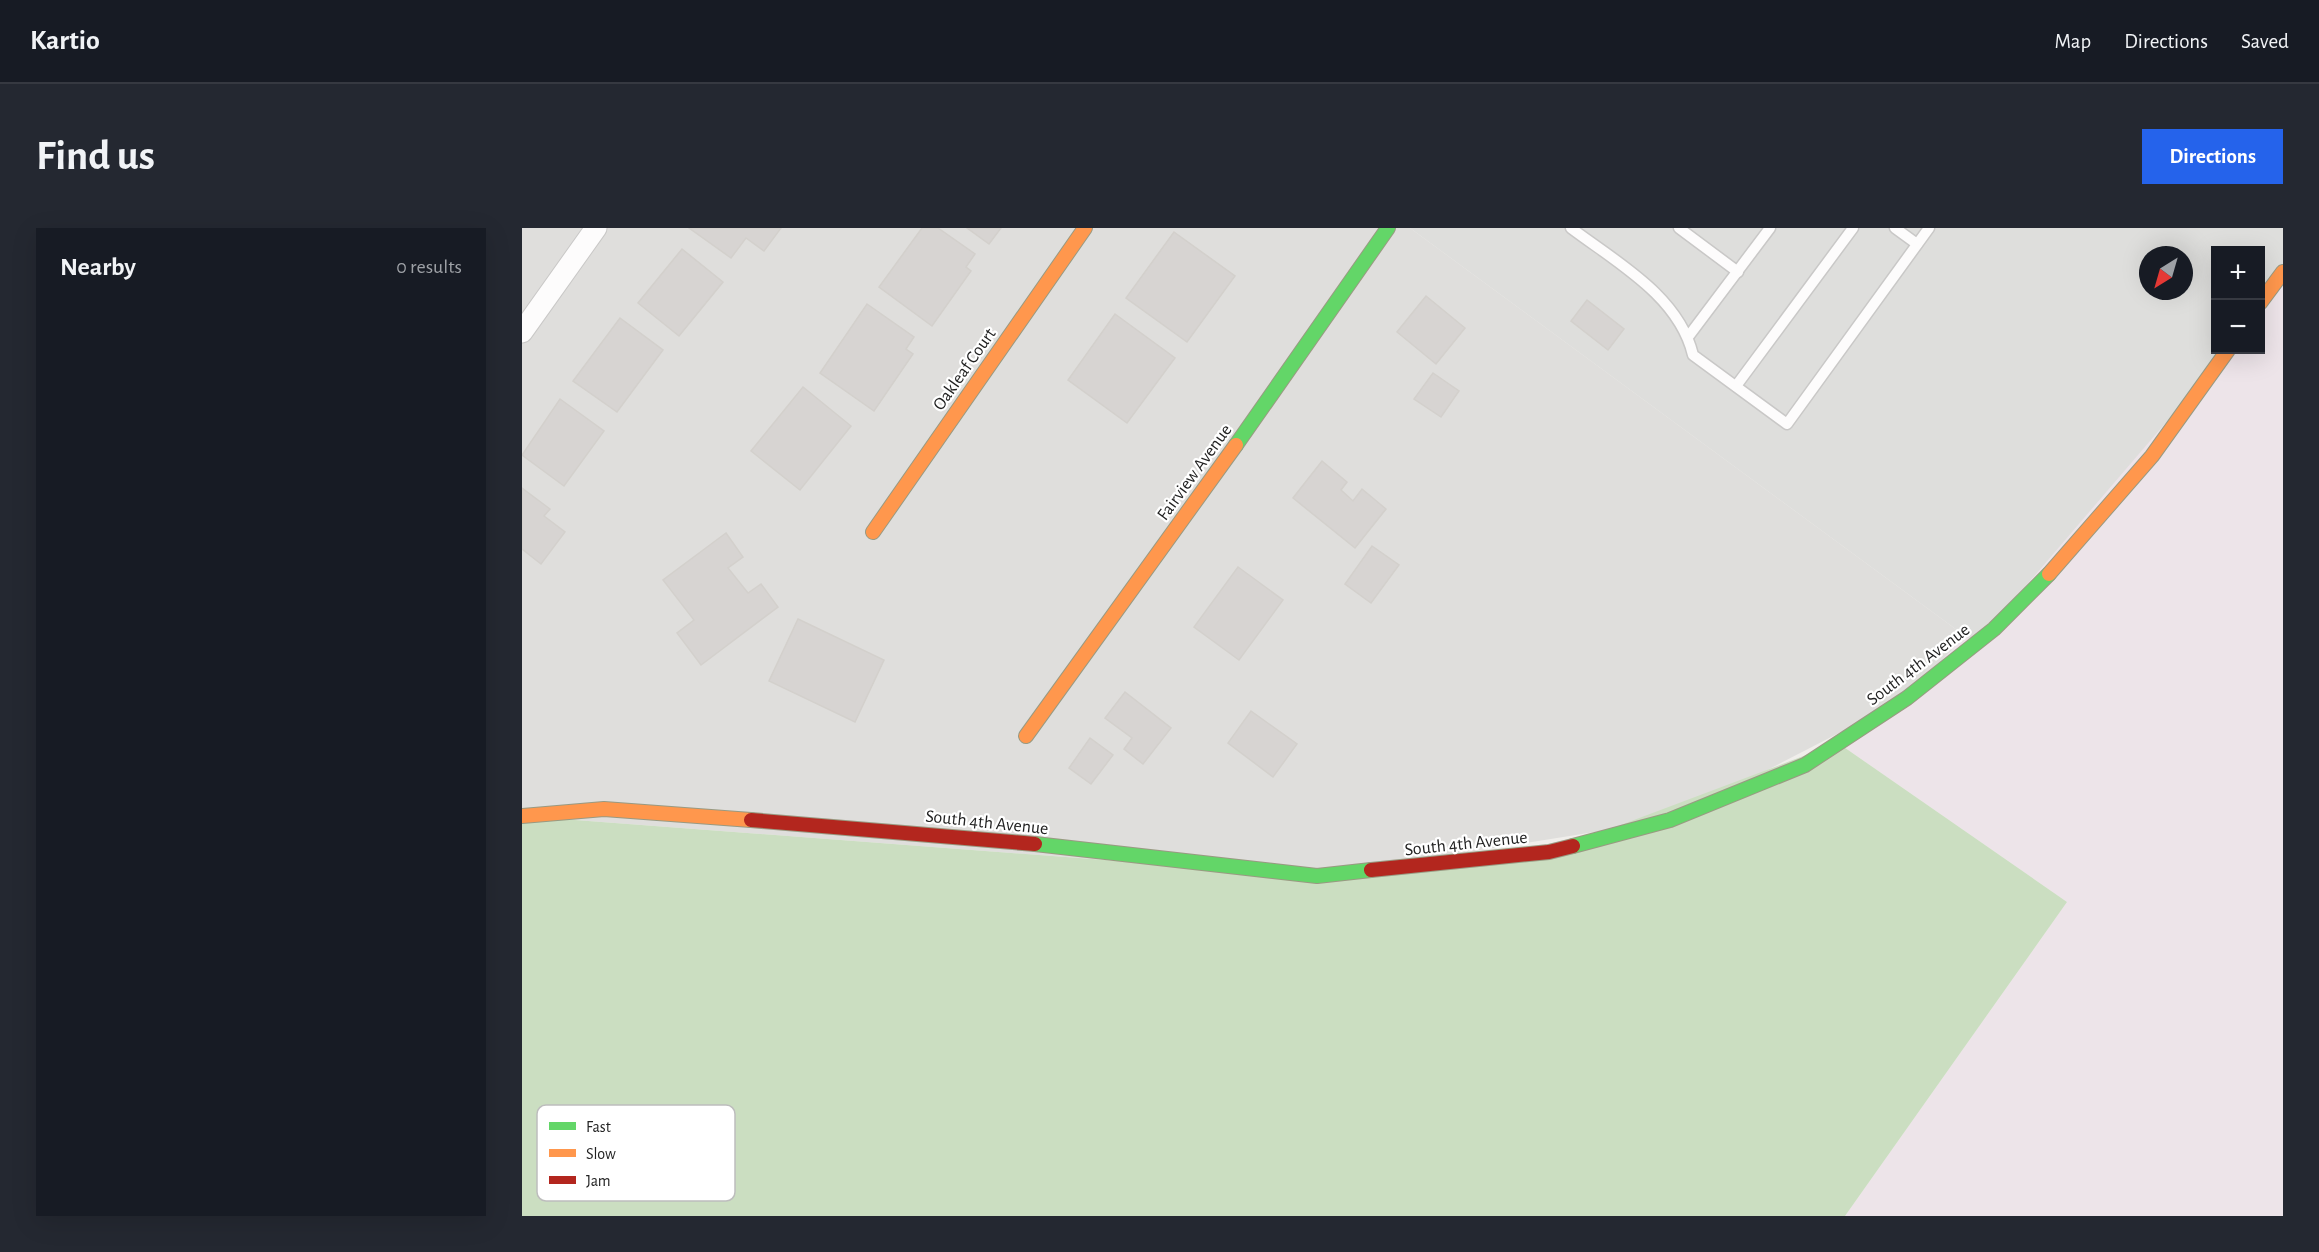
<!DOCTYPE html>
<html lang="en">
<head>
<meta charset="utf-8">
<style>
	body { margin:0; font-family:"Alegreya Sans",sans-serif; background:#242831; color:#f1f3f6 }
	.controls { position:absolute; right:18px; top:18px; display:grid; overflow:hidden; border-radius:0px; box-shadow:0 6px 24px #0002 }
	.controls button { width:54px; height:54px; display:grid; place-items:center; padding:0; border:0; border-bottom:2px solid #363941; background:#171b24; color:#f1f3f6; font:30px sans-serif }
	.compass { position:absolute; left:1617px; top:18px; width:54px; height:54px; border-radius:50%; background:#171b24; box-shadow:0 6px 24px #0002; rotate:217deg }
	.list { margin:0; padding:0; list-style:none }
	h2 { display:flex; justify-content:space-between; align-items:center; height:78px; margin:0; padding:0 24px; font-size:26px }
	h2 small { font-size:20px; font-weight:400; color:#9ea1a6 }
	.map { position:relative; flex:none; width:1761px; height:988px; overflow:hidden; border-radius:0px }
	header { display:flex; align-items:center; gap:36px; box-sizing:border-box; height:84px; padding:0 30px; background:#171b24; border-bottom:2px solid #363941 }
	header strong { font-size:28px }
	nav { display:flex; gap:33px; margin-inline-start:auto; font-size:21px }
	.intro { display:flex; align-items:center; justify-content:space-between; box-sizing:border-box; height:144px; padding:0 36px }
	h1 { margin:0; font-size:42px }
	.button { padding:15px 27px; border-radius:0px; background:#2563eb; color:#fff; font-size:21px; font-weight:700 }
	main { display:flex; gap:36px; padding:0 36px }
	aside { flex:1; background:#171b24; border-radius:0px; box-shadow:0 6px 24px #0002 }
	.map>svg:first-child { display:block }
</style>
</head>
<body>
<header>
<strong>Kartio</strong>
<nav><a>Map</a><a>Directions</a><a>Saved</a></nav>
</header>
<div class="intro"><h1>Find us</h1><a class="button">Directions</a></div>
<main>
<aside>
<h2>Nearby<small>0 results</small></h2>
<ul class="list">
</ul>
</aside>
<div class="map">
<svg width="1761" height="988" viewBox="0 0 1761 988">
	<rect width="100%" height="100%" fill="#f0eeeb"/>
	<polygon fill="#dfdedc" points="0,0 888,0 1454,416 1385,470 1148,592 795,648 0,588"/>
	<polygon fill="#ede4e9" points="1761,44 1761,988 1323,988 1545,674 1316,515 1385,470 1706,122 1738,122 1739,75"/>
	<path fill="#dededc" fill-rule="evenodd" d="M888 0H1761V44L1739 75 1738 22H1694V122H1706L1454 416ZM1626 27H1662V63H1626Z"/>
	<polygon fill="#cbdec1" points="1316,515 1545,674 1323,988 0,988 0,588 795,648 1027,624"/>
	<g fill="#d7d4d2" stroke="#d3d0cc" stroke-width="1.5">
		<polygon points="167,0 259,0 242,23 224,10 209,30"/>
		<polygon points="400,0 416,0 453,26 444,39 449,43 410,98 357,59"/>
		<polygon points="445,0 479,0 467,16"/>
		<polygon points="652,4 713,48 665,114 604,70"/>
		<polygon points="160,21 201,54 157,108 116,75"/>
		<polygon points="904,68 943,100 914,136 875,104"/>
		<polygon points="1065,72 1102,101 1086,122 1049,93"/>
		<polygon points="345,76 392,109 384,121 391,126 352,183 298,145"/>
		<polygon points="593,86 653,130 605,195 546,152"/>
		<polygon points="98,90 141,122 95,184 51,153"/>
		<polygon points="911,145 937,163 919,189 892,171"/>
		<polygon points="281,159 329,198 278,262 229,223"/>
		<polygon points="38,171 82,203 42,258 0,227"/>
		<polygon points="800,233 825,254 819,262 831,273 840,261 864,281 833,320 771,270"/>
		<polygon points="0,260 28,281 22,288 43,304 19,336 0,321"/>
		<polygon points="204,305 221,329 206,340 226,365 239,356 256,379 179,437 155,405 172,392 141,352"/>
		<polygon points="850,318 877,337 849,375 823,356"/>
		<polygon points="716,339 761,372 717,432 672,399"/>
		<polygon points="276,391 362,432 333,494 247,453"/>
		<polygon points="603,464 649,500 621,536 602,521 610,510 583,490"/>
		<polygon points="729,483 775,516 751,549 706,515"/>
		<polygon points="568,510 591,527 569,556 547,540"/>
	</g>
	<g fill="none" stroke-linecap="round" stroke-linejoin="round">
		<defs>
			<g id="lane">
				<path d="M1049 0C1094 34 1157 68 1171 127L1265 196 1407 0"/>
				<polyline points="1157,0 1216,44"/>
				<polyline points="1373,0 1395,16"/>
				<polyline points="1166,109 1248,0"/>
				<polyline points="1214,158 1331,0"/>
			</g>
			<polyline id="street" points="0,104 74,0"/>
			<g id="fast">
				<polyline points="714,217 866,0"/>
				<polyline points="513,616 795,648 849,642"/>
				<polyline points="1051,618 1148,592 1283,537 1385,470 1472,401 1527,346"/>
			</g>
			<g id="slow">
				<polyline points="1738,75 1761,44"/>
				<polyline points="351,304 563,0"/>
				<polyline points="1527,346 1630,228 1706,122"/>
				<polyline points="504,508 714,217"/>
				<polyline points="0,588 82,581 229,592"/>
			</g>
			<g id="jam">
				<polyline points="229,592 513,616"/>
				<polyline points="849,642 1027,624 1051,618"/>
			</g>
		</defs>
		<use href="#lane" stroke="#c9c8c7" stroke-width="13"/>
		<use href="#street" stroke="#c9c8c7" stroke-width="23"/>
		<use href="#fast" stroke="#999a82" stroke-width="16"/>
		<use href="#slow" stroke="#999a82" stroke-width="16"/>
		<use href="#jam" stroke="#999a82" stroke-width="16"/>
		<use href="#lane" stroke="#fdfcfc" stroke-width="10"/>
		<use href="#street" stroke="#fdfcfc" stroke-width="21"/>
		<use href="#fast" stroke="#63d668" stroke-width="14"/>
		<use href="#slow" stroke="#ff974d" stroke-width="14"/>
		<use href="#jam" stroke="#b3261e" stroke-width="14"/>
	</g>
	<g text-anchor="middle" stroke-width="4.5" stroke-linejoin="round" paint-order="stroke">
		<g font-size="18" fill="#222" stroke="#fff">
			<text transform="translate(442 141) rotate(-55)" y="6">Oakleaf Court</text>
			<text transform="translate(672 244) rotate(-54)" y="6">Fairview Avenue</text>
			<text transform="translate(1396 436) rotate(-37)" y="6">South 4th Avenue</text>
			<text transform="translate(465 594) rotate(6)" y="6">South 4th Avenue</text>
			<text transform="translate(944 615) rotate(-6)" y="6">South 4th Avenue</text>
		</g>
	</g>
	<rect x="15" y="877" width="198" height="96" rx="9" fill="#fff" stroke="#bdbdbd" stroke-width="1.5"/>
	<rect x="27" y="894" width="27" height="8" fill="#63d668"/>
	<rect x="27" y="921" width="27" height="8" fill="#ff974d"/>
	<rect x="27" y="948" width="27" height="8" fill="#b3261e"/>
	<g font-size="16" fill="#222">
		<text x="64" y="904">Fast</text>
		<text x="64" y="931">Slow</text>
		<text x="64" y="958">Jam</text>
	</g>
</svg>
<div class="controls">
<button>+</button>
<button>−</button>
</div>
<svg class="compass" viewBox="-18 -18 36 36"><path d="M0-13l5 13h-10z" fill="#e53935"/><path d="M0 13l5-13h-10z" fill="#9ea1a6"/></svg>
</div>
</main>
</body>
</html>
